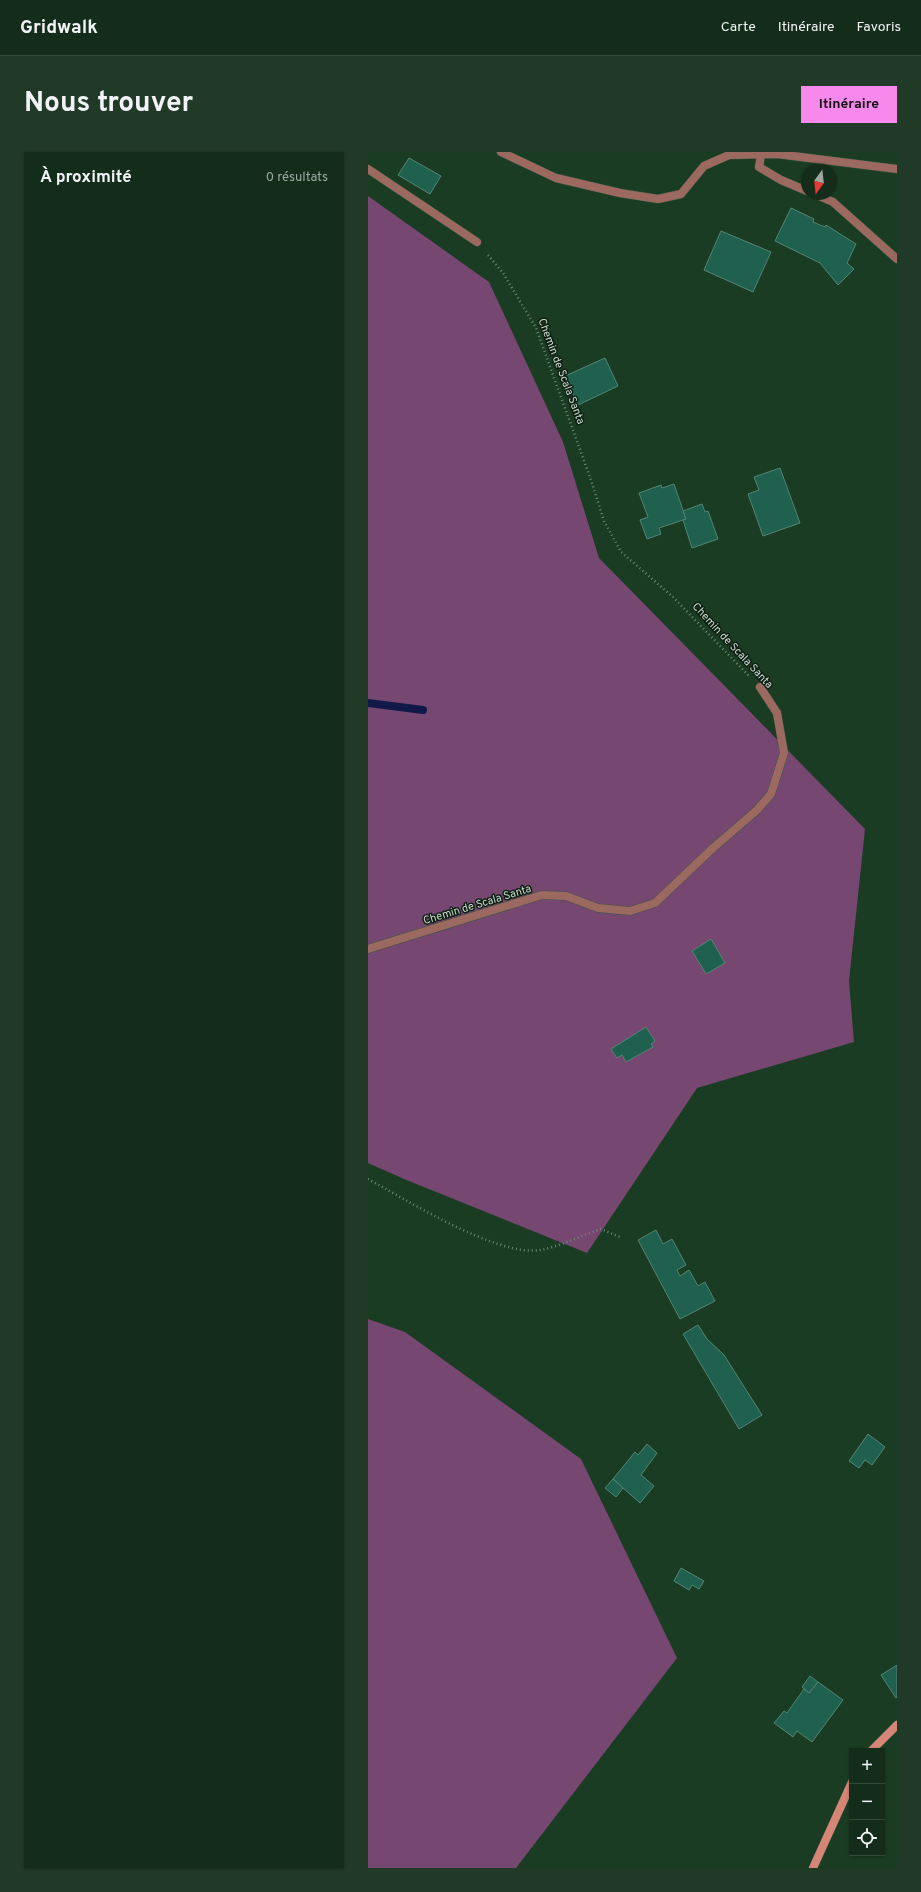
<!DOCTYPE html>
<html lang="fr">
<head>
<meta charset="utf-8">
<style>
	body { margin:0; font-family:Overpass,sans-serif; background:#213927; color:#f1f3f6 }
	.controls { position:absolute; right:12px; bottom:12px; display:grid; overflow:hidden; border-radius:0px; box-shadow:0 1px 3px #0004 }
	.controls button { width:36px; height:36px; display:grid; place-items:center; padding:0; border:0; border-bottom:1px solid #334939; background:#142d1a; color:#f1f3f6; font:20px sans-serif }
	.compass { position:absolute; left:433px; top:12px; width:36px; height:36px; border-radius:50%; background:#142d1a; box-shadow:0 1px 3px #0004; rotate:195deg }
	.list { margin:0; padding:0; list-style:none }
	h2 { display:flex; justify-content:space-between; align-items:center; height:52px; margin:0; padding:0 16px; font-size:17px }
	h2 small { font-size:13px; font-weight:400; color:#9da8a2 }
	.icon { flex:none; width:22px; height:22px; fill:none; stroke:currentColor; stroke-width:2; stroke-linecap:round; stroke-linejoin:round }
	.map { position:relative; flex:none; width:529px; height:1716px; overflow:hidden; border-radius:0px }
	header { display:flex; align-items:center; gap:24px; box-sizing:border-box; height:56px; padding:0 20px; background:#142d1a; border-bottom:1px solid #334939 }
	header strong { font-size:19px }
	nav { display:flex; gap:22px; margin-inline-start:auto; font-size:14px }
	.intro { display:flex; align-items:center; justify-content:space-between; box-sizing:border-box; height:96px; padding:0 24px }
	h1 { margin:0; font-size:28px }
	.button { padding:10px 18px; border-radius:0px; background:#f788ec; color:#111; font-size:14px; font-weight:700 }
	main { display:flex; gap:24px; padding:0 24px }
	aside { flex:1; background:#142d1a; border-radius:0px; box-shadow:0 1px 3px #0004 }
	.map>svg:first-child { display:block }
</style>
</head>
<body>
<header>
<strong>Gridwalk</strong>
<nav><a>Carte</a><a>Itinéraire</a><a>Favoris</a></nav>
</header>
<div class="intro"><h1>Nous trouver</h1><a class="button">Itinéraire</a></div>
<main>
<aside>
<h2>À proximité<small>0 résultats</small></h2>
<ul class="list">
</ul>
</aside>
<div class="map">
<svg width="529" height="1716" viewBox="0 0 529 1716">
	<rect width="100%" height="100%" fill="#1a3c23"/>
	<g fill="#764771">
		<polygon points="0,44 121,130 195,290 231,406 497,677 481,829 486,890 329,936 219,1101 36,1027 0,1011"/>
		<polygon points="0,1167 37,1180 213,1307 309,1506 148,1716 0,1716"/>
	</g>
	<g fill="none" stroke-linecap="round" stroke-linejoin="round">
		<polyline stroke="#111949" stroke-width="8" points="0,551 55,558"/>
	</g>
	<g fill="#20604e" stroke="#548574">
		<polygon points="41,6 73,24 62,42 30,23"/>
		<polygon points="423,56 446,67 445,70 457,75 458,73 488,92 479,111 486,117 470,133 452,111 407,89"/>
		<polygon points="353,79 403,100 385,140 336,118"/>
		<polygon points="237,206 250,234 210,253 197,224"/>
		<polygon points="412,316 432,371 395,384 380,342 391,338 386,325"/>
		<polygon points="306,332 318,367 291,376 293,382 279,387 272,368 280,365 271,341 293,333 294,336"/>
		<polygon points="334,352 337,360 340,359 350,387 324,396 315,368 318,367 315,359"/>
		<polygon points="343,787 357,811 338,822 324,799"/>
		<polygon points="278,875 287,889 283,892 285,895 258,910 254,903 249,906 243,897"/>
		<polygon points="288,1078 295,1092 304,1087 318,1113 309,1118 312,1124 321,1118 330,1134 337,1130 347,1149 312,1167 270,1088"/>
		<polygon points="330,1173 339,1187 356,1203 394,1263 371,1277 315,1182"/>
		<polygon points="500,1282 517,1295 504,1313 497,1308 491,1316 481,1309"/>
		<polygon points="279,1292 289,1301 273,1323 286,1334 272,1351 245,1327 267,1300 270,1303"/>
		<polygon points="245,1327 255,1336 248,1345 237,1336"/>
		<polygon points="313,1416 336,1429 331,1437 324,1433 321,1438 306,1429"/>
		<polygon points="529,1513 529,1545 528,1546 513,1523"/>
		<polygon points="442,1524 450,1530 441,1541 434,1535"/>
		<polygon points="450,1530 475,1548 444,1590 429,1579 425,1585 406,1571 416,1559 419,1561 436,1537 441,1541"/>
	</g>
	<g fill="none" stroke-linecap="round" stroke-linejoin="round">
		<defs>
			<g id="lane">
				<polyline points="133,0 188,26 252,41 290,47 313,42 336,14 361,3 409,2 529,17"/>
				<polyline points="0,17 109,90"/>
				<polyline points="0,797 174,743 198,744 230,756 262,759 287,751 345,696 389,658 403,642 416,601 409,561 392,535"/>
			</g>
			<g id="street">
				<polyline points="393,3 391,15 413,28 439,39"/>
				<polyline points="447,42 465,50 529,107"/>
			</g>
			<g id="secondary">
				<polyline points="503,1599 529,1573"/>
				<polyline points="445,1716 484,1630"/>
			</g>
		</defs>
		<use href="#lane" stroke="#395841" stroke-width="9"/>
		<use href="#street" stroke="#395841" stroke-width="9"/>
		<use href="#secondary" stroke="#395841" stroke-width="9"/>
		<g stroke="#6e8975" stroke-width="2.5" stroke-dasharray="1 3" stroke-linecap="butt">
			<polyline points="120,103 135,121 168,176 223,328 236,369 253,400 305,445 381,524"/>
			<path d="M0 1027C39 1048 129 1105 172 1098 191 1095 215 1083 233 1077L252 1085"/>
		</g>
		<use href="#lane" stroke="#9c6960" stroke-width="8"/>
		<use href="#street" stroke="#9c6960" stroke-width="8"/>
		<use href="#secondary" stroke="#d68577" stroke-width="8"/>
	</g>
	<g text-anchor="middle" stroke-width="3" stroke-linejoin="round" paint-order="stroke">
		<g font-size="11" fill="#c7dacb" stroke="#101f14">
			<text transform="translate(194 219) rotate(69)" y="4">Chemin de Scala Santa</text>
			<text transform="translate(365 493) rotate(47)" y="4">Chemin de Scala Santa</text>
			<text transform="translate(109 752) rotate(-17)" y="4">Chemin de Scala Santa</text>
		</g>
	</g>
</svg>
<div class="controls">
<button>+</button>
<button>−</button>
<button><svg class="icon" aria-label="locate" viewBox="0 0 24 24"><circle cx="12" cy="12" r="6"/><path d="M12 2v4M12 18v4M2 12h4M18 12h4"/></svg></button>
</div>
<svg class="compass" viewBox="-18 -18 36 36"><path d="M0-13l5 13h-10z" fill="#e53935"/><path d="M0 13l5-13h-10z" fill="#9da8a2"/></svg>
</div>
</main>
</body>
</html>
